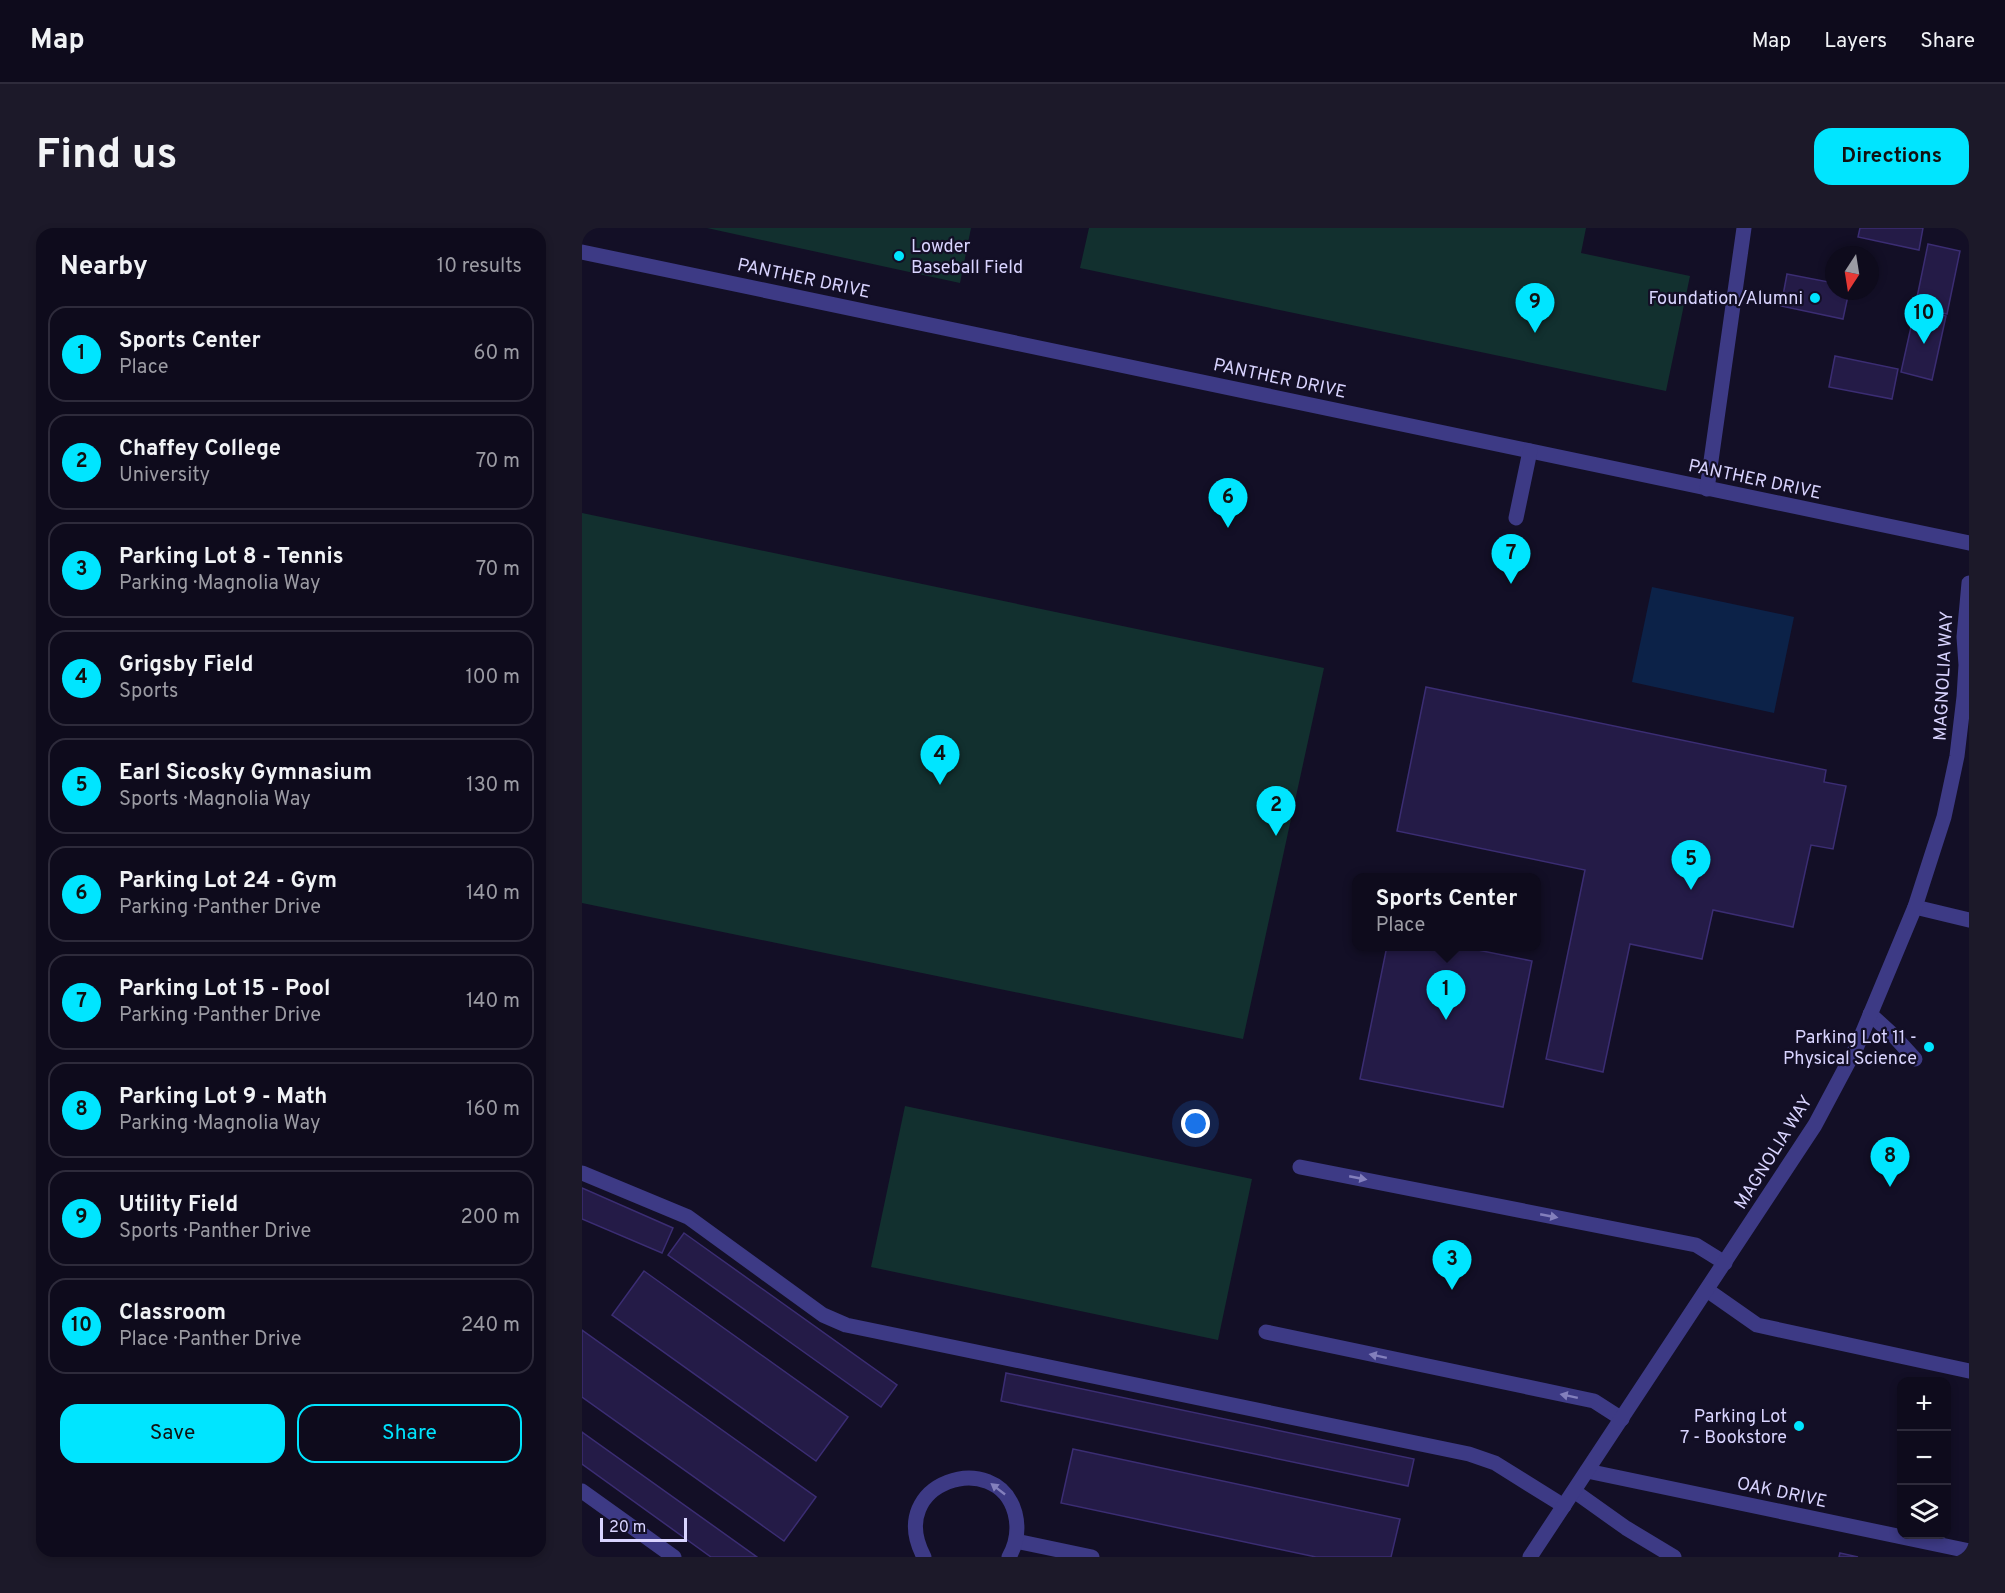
<!DOCTYPE html>
<html lang="en">
<head>
<meta charset="utf-8">
<style>
	body { margin:0; font-family:Overpass,sans-serif; background:#1c1929; color:#f1f3f6 }
	.controls { position:absolute; right:18px; bottom:18px; display:grid; overflow:hidden; border-radius:12px; box-shadow:0 3px 9px #0003 }
	.controls button { width:54px; height:54px; display:grid; place-items:center; padding:0; border:0; border-bottom:2px solid #2e2b3b; background:#0e0b1c; color:#f1f3f6; font:30px sans-serif }
	.compass { position:absolute; left:1243px; top:18px; width:54px; height:54px; border-radius:50%; background:#0e0b1c; box-shadow:0 3px 9px #0003; rotate:192deg }
	.scale { position:absolute; left:18px; bottom:15px; width:87px; box-sizing:border-box; padding-left:6px; border:3px solid #d9d4ff; border-top:0; font-size:16px; line-height:21px; white-space:nowrap; color:#d9d4ff; -webkit-text-stroke:4px #130f26; paint-order:stroke }
	.you { position:absolute; left:614px; top:896px; width:21px; height:21px; margin:-15px; border:4px solid #fff; border-radius:50%; background:#1a73e8; box-shadow:0 0 0 9px #1a73e833 }
	.badge { display:grid; place-items:center; width:39px; height:39px; border-radius:50%; background:#00e5ff; color:#111; font-size:20px; font-weight:700 }
	.pin { position:absolute; translate:-50% -50px; filter:drop-shadow(0 2px 3px #0008) }
	.pin::after { content:''; position:absolute; top:32px; width:21px; height:18px; background:inherit; clip-path:polygon(0 0,100% 0,50% 100%) }
	.popup { position:absolute; left:770px; top:645px; width:189px; height:78px; box-sizing:border-box; display:grid; place-content:center; border-radius:12px; background:#0e0b1c; filter:drop-shadow(0 2px 4px #0005); font-size:20px; white-space:nowrap; color:#9b9ba3 }
	.popup b { font-size:22px; color:#f1f3f6 }
	.popup::after { content:''; position:absolute; left:50%; top:100%; margin-left:-12px; border:12px solid transparent; border-top-color:#0e0b1c }
	.list { margin:0; padding:0; list-style:none }
	h2 { display:flex; justify-content:space-between; align-items:center; height:78px; margin:0; padding:0 24px; font-size:26px }
	h2 small { font-size:20px; font-weight:400; color:#9b9ba3 }
	.list li { display:grid; grid-template-columns:39px 1fr auto; gap:18px; align-items:center; box-sizing:border-box; height:96px; margin:0 12px 12px; padding:0 12px; border:2px solid #2e2b3b; border-radius:18px }
	.list b { display:block; font-size:22px; white-space:nowrap }
	.list p { margin:0; font-size:20px; white-space:nowrap; color:#9b9ba3 }
	.list em { font-size:20px; font-style:normal; color:#9b9ba3 }
	.actions { display:flex; gap:12px; padding:18px 24px }
	.actions a { flex:1; padding:14px 0; border:2px solid #00e5ff; border-radius:18px; text-align:center; font-size:21px; color:#00e5ff }
	.actions .main { background:#00e5ff; color:#111 }
	.icon { flex:none; width:33px; height:33px; fill:none; stroke:currentColor; stroke-width:2; stroke-linecap:round; stroke-linejoin:round }
	.map { position:relative; flex:none; width:1387px; height:1329px; overflow:hidden; border-radius:18px }
	header { display:flex; align-items:center; gap:36px; box-sizing:border-box; height:84px; padding:0 30px; background:#0e0b1c; border-bottom:2px solid #2e2b3b }
	header strong { font-size:28px }
	nav { display:flex; gap:33px; margin-inline-start:auto; font-size:21px }
	.intro { display:flex; align-items:center; justify-content:space-between; box-sizing:border-box; height:144px; padding:0 36px }
	h1 { margin:0; font-size:42px }
	.button { padding:15px 27px; border-radius:18px; background:#00e5ff; color:#111; font-size:21px; font-weight:700 }
	main { display:flex; gap:36px; padding:0 36px }
	aside { flex:1; background:#0e0b1c; border-radius:18px; box-shadow:0 3px 9px #0003 }
	.map>svg:first-child { display:block }
</style>
</head>
<body>
<header>
<strong>Map</strong>
<nav><a>Map</a><a>Layers</a><a>Share</a></nav>
</header>
<div class="intro"><h1>Find us</h1><a class="button">Directions</a></div>
<main>
<aside>
<h2>Nearby<small>10 results</small></h2>
<ul class="list">
<li><span class="badge">1</span><div><b>Sports Center</b><p>Place</p></div><em>60 m</em></li>
<li><span class="badge">2</span><div><b>Chaffey College</b><p>University</p></div><em>70 m</em></li>
<li><span class="badge">3</span><div><b>Parking Lot 8 - Tennis</b><p>Parking · Magnolia Way</p></div><em>70 m</em></li>
<li><span class="badge">4</span><div><b>Grigsby Field</b><p>Sports</p></div><em>100 m</em></li>
<li><span class="badge">5</span><div><b>Earl Sicosky Gymnasium</b><p>Sports · Magnolia Way</p></div><em>130 m</em></li>
<li><span class="badge">6</span><div><b>Parking Lot 24 - Gym</b><p>Parking · Panther Drive</p></div><em>140 m</em></li>
<li><span class="badge">7</span><div><b>Parking Lot 15 - Pool</b><p>Parking · Panther Drive</p></div><em>140 m</em></li>
<li><span class="badge">8</span><div><b>Parking Lot 9 - Math</b><p>Parking · Magnolia Way</p></div><em>160 m</em></li>
<li><span class="badge">9</span><div><b>Utility Field</b><p>Sports · Panther Drive</p></div><em>200 m</em></li>
<li><span class="badge">10</span><div><b>Classroom</b><p>Place · Panther Drive</p></div><em>240 m</em></li>
</ul>
<div class="actions"><a class="main">Save</a><a>Share</a></div>
</aside>
<div class="map">
<svg width="1387" height="1329" viewBox="0 0 1387 1329">
	<rect width="100%" height="100%" fill="#130f26"/>
	<g fill="#12302f">
		<polygon points="125,0 389,0 378,55"/>
		<polygon points="507,0 1004,0 999,25 1108,48 1084,163 498,40"/>
		<polygon points="0,285 742,440 661,811 0,675"/>
		<polygon points="323,878 670,951 636,1112 289,1039"/>
	</g>
	<polygon fill="#0c2248" points="1070,359 1212,389 1192,485 1050,454"/>
	<g fill="#241b47" stroke="#3b2d73" stroke-width="1.5">
		<polygon points="1278,0 1341,0 1337,22 1276,9"/>
		<polygon points="1346,16 1378,23 1365,86 1333,79"/>
		<polygon points="1205,46 1252,55 1252,63 1267,63 1261,91 1199,78"/>
		<polygon points="1333,81 1364,88 1350,152 1319,144"/>
		<polygon points="1253,128 1316,141 1310,171 1247,159"/>
		<polygon points="844,459 1244,542 1242,554 1264,558 1251,621 1229,617 1211,699 1131,682 1120,731 1048,716 1021,844 964,831 1003,642 815,603"/>
		<polygon points="805,718 876,718 950,733 921,879 778,851"/>
		<polygon points="0,960 91,1000 80,1025 0,991"/>
		<polygon points="102,1005 315,1157 299,1179 86,1027"/>
		<polygon points="62,1043 266,1189 234,1233 30,1087"/>
		<polygon points="0,1102 234,1269 202,1313 0,1169"/>
		<polygon points="424,1145 832,1231 826,1258 419,1173"/>
		<polygon points="0,1204 175,1329 129,1329 0,1236"/>
		<polygon points="491,1221 818,1291 809,1329 734,1329 479,1275"/>
		<polygon points="1258,1325 1276,1329 1257,1329"/>
	</g>
	<g fill="none" stroke-linecap="round" stroke-linejoin="round">
		<g stroke="#3d3a85" stroke-width="15">
			<polyline points="0,24 1387,315"/>
			<polyline points="1125,261 1162,0"/>
			<polyline points="934,290 948,223"/>
			<polyline points="1333,679 1387,692"/>
			<polyline points="1288,786 1311,807 1333,831"/>
			<polyline points="718,939 1114,1017 1143,1035"/>
			<polyline points="0,945 106,989 241,1087 264,1097 887,1226 913,1235 982,1278"/>
			<polyline points="1125,1062 1175,1097 1387,1143"/>
			<polyline points="684,1104 1012,1173 1040,1191"/>
			<polyline points="1005,1243 1387,1323"/>
			<polyline points="0,1263 92,1329"/>
			<polyline points="992,1263 1044,1300 1092,1329"/>
			<polyline points="434,1313 510,1329"/>
			<path d="M342 1329C302 1254 415 1219 433 1285 437 1301 435 1315 427 1329"/>
			<polyline points="948,1329 1233,897 1275,818 1333,679 1362,589 1375,528 1382,469 1384,437 1382,409 1387,355"/>
		</g>
	</g>
	<defs><path id="oneway-solid" d="M-6-.8H1V-3.2L6.5 0L1 3.2V.8H-6Z" transform="scale(1.5)"/></defs>
	<g fill="#837fbc">
		<use href="#oneway-solid" transform="translate(776 950) rotate(11)"/>
		<use href="#oneway-solid" transform="translate(967 988) rotate(11)"/>
		<use href="#oneway-solid" transform="translate(796 1128) rotate(-168)"/>
		<use href="#oneway-solid" transform="translate(987 1168) rotate(-168)"/>
		<use href="#oneway-solid" transform="translate(416 1261) rotate(-142)"/>
	</g>
	<g fill="#00e5ff" stroke="#130f26" stroke-width="2">
		<circle cx="317" cy="28" r="6"/>
		<circle cx="1233" cy="70" r="6"/>
		<circle cx="1347" cy="819" r="6"/>
		<circle cx="1217" cy="1198" r="6"/>
	</g>
	<g text-anchor="middle" stroke-width="4.5" stroke-linejoin="round" paint-order="stroke">
		<g font-size="18" fill="#d9d4ff" stroke="#130f26" text-anchor="end">
			<text x="329" y="24" text-anchor="start">Lowder<tspan x="329" dy="21">Baseball Field</tspan></text>
			<text x="1221" y="76">Foundation/Alumni</text>
			<text x="1335" y="815">Parking Lot 11 -<tspan x="1335" dy="21">Physical Science</tspan></text>
			<text x="1205" y="1194">Parking Lot<tspan x="1205" dy="21">7 - Bookstore</tspan></text>
		</g>
		<g font-size="18" fill="#d9d4ff" stroke="#130f26">
			<text transform="translate(222 50) rotate(12)" y="6">PANTHER DRIVE</text>
			<text transform="translate(698 150) rotate(12)" y="6">PANTHER DRIVE</text>
			<text transform="translate(1173 251) rotate(12)" y="6">PANTHER DRIVE</text>
			<text transform="translate(1361 448) rotate(-87)" y="6">MAGNOLIA WAY</text>
			<text transform="translate(1191 924) rotate(-58)" y="6">MAGNOLIA WAY</text>
			<text transform="translate(1200 1264) rotate(12)" y="6">OAK DRIVE</text>
		</g>
	</g>
</svg>
<div class="controls">
<button>+</button>
<button>−</button>
<button><svg class="icon" aria-label="layers" viewBox="0 0 24 24"><path d="M12 4l9 5-9 5-9-5zM3 14l9 5 9-5"/></svg></button>
</div>
<svg class="compass" viewBox="-18 -18 36 36"><path d="M0-13l5 13h-10z" fill="#e53935"/><path d="M0 13l5-13h-10z" fill="#9b9ba3"/></svg>
<div class="scale">20 m</div>
<div class="you"></div>
<div class="pin badge" style="left:864px;top:792px">1</div>
<div class="popup"><b>Sports Center</b>Place</div>
<div class="pin badge" style="left:694px;top:608px">2</div>
<div class="pin badge" style="left:870px;top:1062px">3</div>
<div class="pin badge" style="left:358px;top:557px">4</div>
<div class="pin badge" style="left:1109px;top:662px">5</div>
<div class="pin badge" style="left:646px;top:300px">6</div>
<div class="pin badge" style="left:929px;top:356px">7</div>
<div class="pin badge" style="left:1308px;top:959px">8</div>
<div class="pin badge" style="left:953px;top:105px">9</div>
<div class="pin badge" style="left:1342px;top:116px">10</div>
</div>
</main>
</body>
</html>
